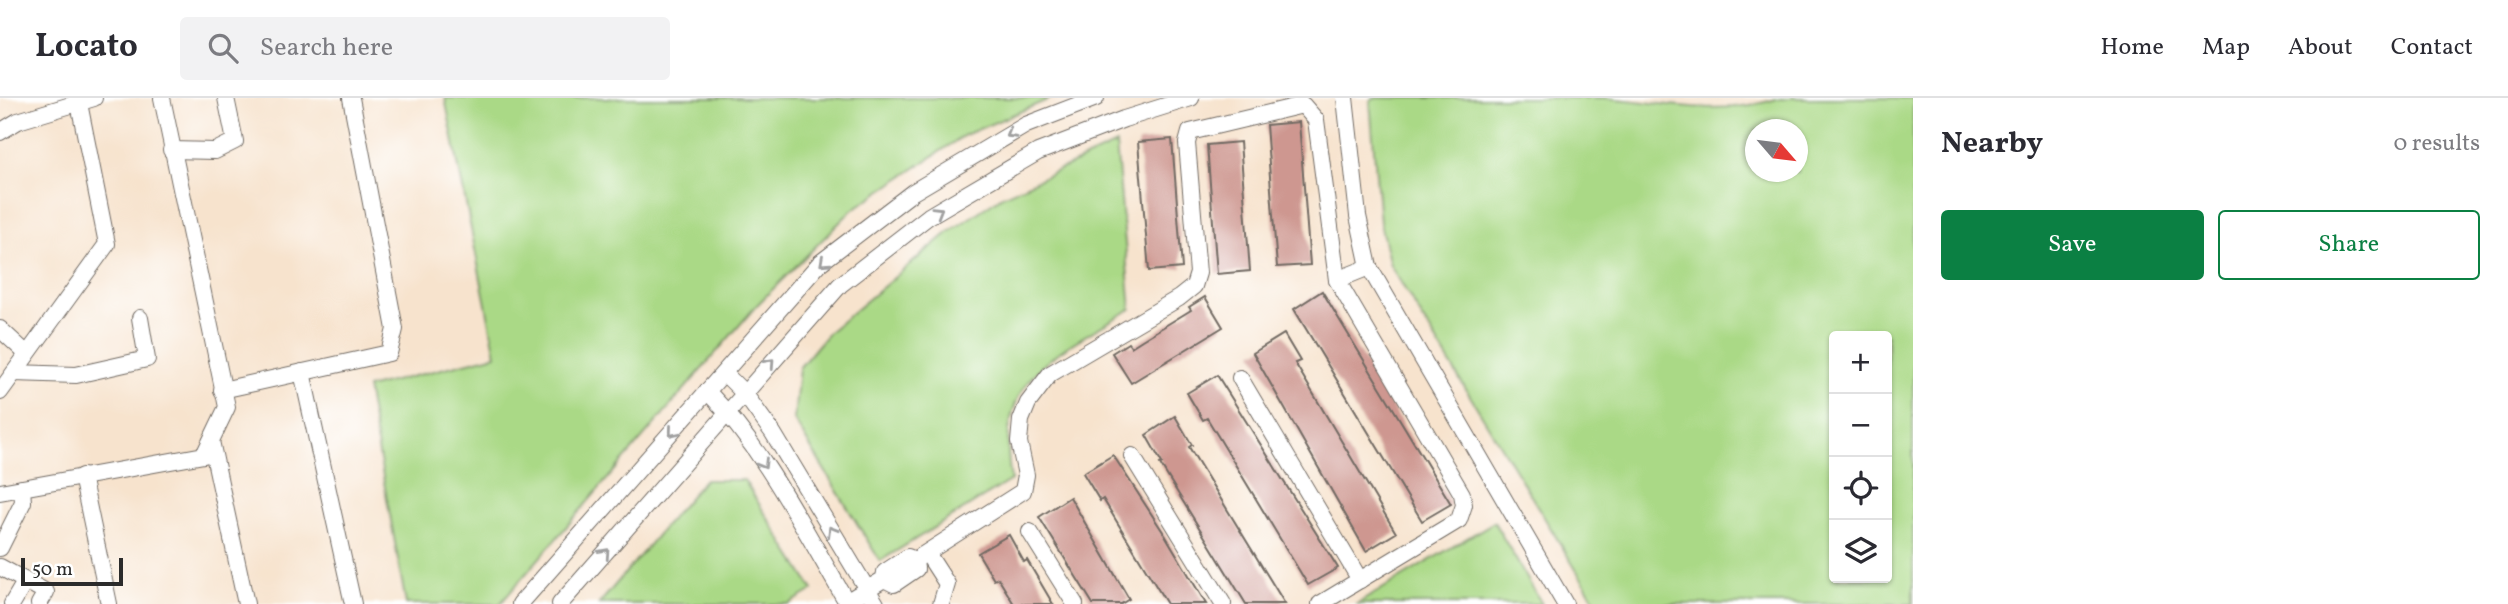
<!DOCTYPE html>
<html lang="en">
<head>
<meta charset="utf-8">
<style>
	body { margin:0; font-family:Vollkorn,serif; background:#f2f2f3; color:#2b2b33 }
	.controls { position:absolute; right:21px; bottom:21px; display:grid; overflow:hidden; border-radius:7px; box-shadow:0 2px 5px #0004 }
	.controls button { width:63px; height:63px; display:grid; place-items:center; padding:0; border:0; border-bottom:2px solid #e1e1e2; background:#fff; color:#2b2b33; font:35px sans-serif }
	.compass { position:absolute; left:1745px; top:21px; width:63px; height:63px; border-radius:50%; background:#fff; box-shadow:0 2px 5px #0004; rotate:118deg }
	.scale { position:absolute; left:21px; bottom:18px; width:102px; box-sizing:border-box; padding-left:7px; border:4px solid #2b2b2b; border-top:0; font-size:19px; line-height:24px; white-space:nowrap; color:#2b2b2b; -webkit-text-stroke:5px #fff; paint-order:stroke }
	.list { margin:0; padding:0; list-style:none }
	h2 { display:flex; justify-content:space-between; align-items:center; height:91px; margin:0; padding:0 28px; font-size:30px }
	h2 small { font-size:23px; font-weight:400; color:#7c7c81 }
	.actions { display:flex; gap:14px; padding:21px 28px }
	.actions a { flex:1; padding:16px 0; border:2px solid #0b8043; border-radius:7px; text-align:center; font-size:24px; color:#0b8043 }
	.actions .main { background:#0b8043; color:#fff }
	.icon { flex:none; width:38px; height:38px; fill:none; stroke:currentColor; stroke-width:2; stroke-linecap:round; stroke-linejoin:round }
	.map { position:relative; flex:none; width:1913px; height:506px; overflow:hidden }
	header { display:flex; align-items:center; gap:42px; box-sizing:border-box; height:98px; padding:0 35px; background:#fff; border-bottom:2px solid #e1e1e2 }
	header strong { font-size:33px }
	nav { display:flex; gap:38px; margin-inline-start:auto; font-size:24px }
	.search { width:490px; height:63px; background:#f2f2f3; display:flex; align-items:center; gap:18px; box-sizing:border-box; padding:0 24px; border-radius:7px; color:#7c7c81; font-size:26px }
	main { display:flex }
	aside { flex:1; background:#fff }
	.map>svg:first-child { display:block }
</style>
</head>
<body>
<header>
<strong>Locato</strong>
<div class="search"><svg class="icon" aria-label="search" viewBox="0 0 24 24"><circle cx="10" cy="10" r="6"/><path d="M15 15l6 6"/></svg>Search here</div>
<nav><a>Home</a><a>Map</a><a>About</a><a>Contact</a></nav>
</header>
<main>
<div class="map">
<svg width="1913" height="506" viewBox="0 0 1913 506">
	<rect width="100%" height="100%" fill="#fff"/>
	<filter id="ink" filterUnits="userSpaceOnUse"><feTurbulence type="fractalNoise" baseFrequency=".0143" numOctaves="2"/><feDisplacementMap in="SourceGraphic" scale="14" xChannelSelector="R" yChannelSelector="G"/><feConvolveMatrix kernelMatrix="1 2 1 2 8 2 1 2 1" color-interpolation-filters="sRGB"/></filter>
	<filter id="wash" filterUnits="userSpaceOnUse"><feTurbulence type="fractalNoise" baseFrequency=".00686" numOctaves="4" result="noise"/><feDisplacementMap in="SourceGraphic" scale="28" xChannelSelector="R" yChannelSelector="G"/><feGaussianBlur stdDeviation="1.57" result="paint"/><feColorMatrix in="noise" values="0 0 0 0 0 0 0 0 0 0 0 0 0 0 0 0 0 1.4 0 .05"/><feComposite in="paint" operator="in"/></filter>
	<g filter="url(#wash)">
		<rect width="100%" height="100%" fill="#f7e3cd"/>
		<g fill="#aad986" stroke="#6a8258" stroke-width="2" fill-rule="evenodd">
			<polygon points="445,0 1052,0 965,37 852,112 756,208 500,506 406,506 367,290 496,257"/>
			<path d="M1372 0C1449 0 1528 0 1604 0 1665 4 1718 20 1780 0H1913V506H1597L1390 167 1380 125 1370 3ZM1756 32H1798V74H1756ZM1887 238V480H1834V238Z"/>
			<path d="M1116 46 1131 211C1054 257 994 277 1011 382L880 463 794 322 799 270 829 234 949 134 1002 98Z"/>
			<polygon points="704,382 744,382 813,492 789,506 599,506"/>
			<polygon points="1494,424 1542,506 1357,506"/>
		</g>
		<g id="blocks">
			<g fill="#ce9790">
				<polygon points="1299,24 1310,167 1277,169 1266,27"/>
				<polygon points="1172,41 1182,170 1149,173 1138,44"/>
				<polygon points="1240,44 1250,173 1217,176 1207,47"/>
				<polygon points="1322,193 1451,406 1422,423 1294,211"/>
				<polygon points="1205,199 1223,229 1131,285 1112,255 1128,245 1131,249 1142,242 1191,212 1189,209"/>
				<polygon points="1284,236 1300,263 1295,265 1396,435 1366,453 1253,255"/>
				<polygon points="1217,277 1338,470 1308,487 1207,320 1203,322 1187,295"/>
				<polygon points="1175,318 1192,347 1189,349 1285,506 1246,506 1160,366 1162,365 1146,337"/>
				<polygon points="1113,357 1165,437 1206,506 1167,506 1103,401 1100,403 1083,375"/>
				<polygon points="1070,399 1129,501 1121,506 1093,506 1039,419"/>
				<polygon points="1009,437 1024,464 1027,462 1053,506 1014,506 998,480 994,482 978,455"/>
			</g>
		</g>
	</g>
	<g filter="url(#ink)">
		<use href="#blocks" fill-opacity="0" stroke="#726b64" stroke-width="2"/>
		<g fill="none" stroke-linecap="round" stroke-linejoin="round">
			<defs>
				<g id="minor">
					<polyline points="1345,0 1358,118 1369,169 1565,506"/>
					<polyline points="0,34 18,23 94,0"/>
					<polyline points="171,52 215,53 235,43 226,0"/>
					<polyline points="1337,182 1369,169"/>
					<polyline points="0,231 27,256"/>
					<polyline points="302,274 353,506"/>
					<polyline points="14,275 76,277 147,261 140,220"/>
					<polyline points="724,275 744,295 773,335 876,506"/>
					<polyline points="1240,280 1360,482"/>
					<polyline points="222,292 389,255 395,231 351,0"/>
					<path d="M707 293C766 353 805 434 848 506"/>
					<polyline points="0,294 107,146 79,5"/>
					<polyline points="211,343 246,506"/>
					<polyline points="1132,358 1223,506"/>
					<polyline points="82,378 109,506"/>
					<polyline points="0,394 204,357 227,309 162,0"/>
					<polyline points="1030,434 1075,506"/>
					<polyline points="0,450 23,404 22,390"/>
					<polyline points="927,455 947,486 941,506"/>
					<polyline points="0,469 46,494 39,506"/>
					<polyline points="884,481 894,486 916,471 915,462"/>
					<polyline points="846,504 884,481 885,474 908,459 915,462 1023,393 1026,377 1019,344 1021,322 1028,305 1050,276 1179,200 1194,188 1198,175 1187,45 1190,34 1303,7 1316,22 1337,182 1462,396 1464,407 1459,422 1320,506"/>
					<polyline points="12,506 25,484"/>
					<polyline points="520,506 820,165 913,94 1026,27 1096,0"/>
					<polyline points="560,506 840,187 929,118 1038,54 1124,21 1191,0"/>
				</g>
			</defs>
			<use href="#minor" stroke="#726b64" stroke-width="18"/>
			<use href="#minor" stroke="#fff" stroke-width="16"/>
		</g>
		<defs><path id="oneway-chevron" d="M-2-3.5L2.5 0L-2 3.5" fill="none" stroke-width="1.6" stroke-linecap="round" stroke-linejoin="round" transform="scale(1.75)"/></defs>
		<g stroke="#a0a0a0">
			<use href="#oneway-chevron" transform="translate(1011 36) rotate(149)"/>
			<use href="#oneway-chevron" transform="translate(938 113) rotate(-31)"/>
			<use href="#oneway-chevron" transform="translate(824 164) rotate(138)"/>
			<use href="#oneway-chevron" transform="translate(770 265) rotate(-48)"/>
			<use href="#oneway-chevron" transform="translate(673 334) rotate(130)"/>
			<use href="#oneway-chevron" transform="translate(763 366) rotate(59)"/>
			<use href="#oneway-chevron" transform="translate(832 433) rotate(-121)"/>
			<use href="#oneway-chevron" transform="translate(605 455) rotate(-48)"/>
		</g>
	</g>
</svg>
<div class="controls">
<button>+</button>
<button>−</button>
<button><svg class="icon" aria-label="locate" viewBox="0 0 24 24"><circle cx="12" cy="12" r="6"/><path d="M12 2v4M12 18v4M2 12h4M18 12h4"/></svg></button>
<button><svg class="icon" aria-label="layers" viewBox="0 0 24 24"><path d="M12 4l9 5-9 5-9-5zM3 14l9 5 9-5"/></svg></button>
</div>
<svg class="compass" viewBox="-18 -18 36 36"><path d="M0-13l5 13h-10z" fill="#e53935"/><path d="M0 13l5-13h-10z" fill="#7c7c81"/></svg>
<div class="scale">50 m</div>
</div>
<aside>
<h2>Nearby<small>0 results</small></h2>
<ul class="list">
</ul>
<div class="actions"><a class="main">Save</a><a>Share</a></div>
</aside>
</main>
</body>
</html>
